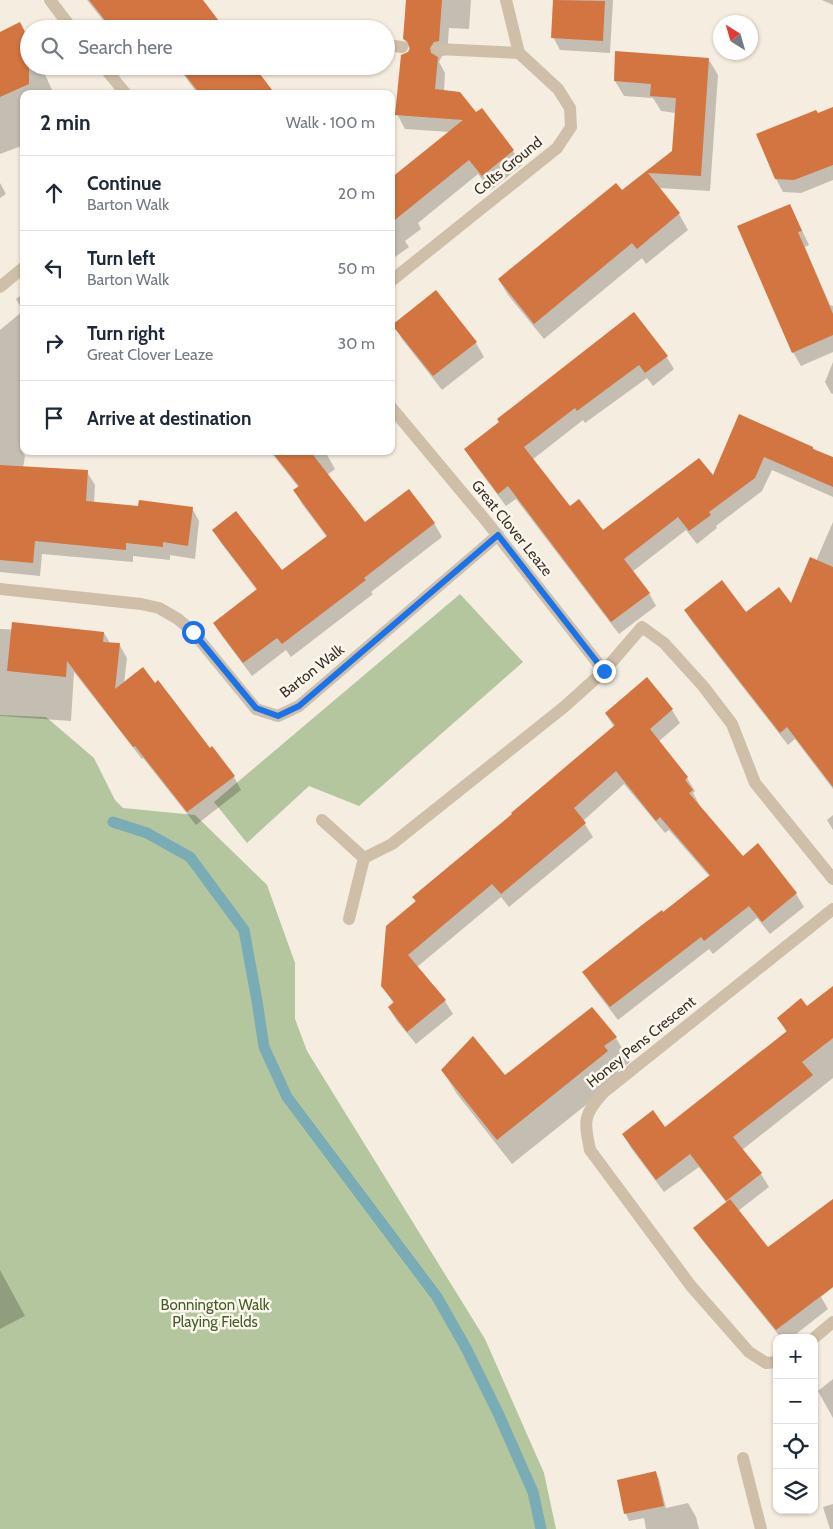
<!DOCTYPE html>
<html lang="en">
<head>
<meta charset="utf-8">
<style>
	body { margin:0; font-family:Cabin,sans-serif; background:#f6f6f7; color:#1f2937 }
	.controls { position:absolute; right:15px; bottom:15px; display:grid; overflow:hidden; border-radius:10px; box-shadow:0 1px 4px #0004 }
	.controls button { width:45px; height:45px; display:grid; place-items:center; padding:0; border:0; border-bottom:1px solid #e0e1e3; background:#fff; color:#1f2937; font:25px sans-serif }
	.compass { position:absolute; left:713px; top:15px; width:45px; height:45px; border-radius:50%; background:#fff; box-shadow:0 1px 4px #0004; rotate:323deg }
	.stop { position:absolute; width:15px; height:15px; margin:-11px; border:4px solid #1a73e8; border-radius:50%; background:#fff }
	.stop.end { background:#1a73e8; border-color:#fff; box-shadow:0 1px 5px #0008 }
	.list { margin:0; padding:0; list-style:none }
	h2 { display:flex; justify-content:space-between; align-items:center; height:65px; margin:0; padding:0 20px; font-size:21px }
	h2 small { font-size:16px; font-weight:400; color:#747a83 }
	.list li { display:grid; grid-template-columns:32px 1fr auto; gap:15px; align-items:center; box-sizing:border-box; height:75px; padding:0 20px; border-top:1px solid #e0e1e3 }
	.list b { display:block; font-size:19px; white-space:nowrap }
	.list p { margin:0; font-size:16px; white-space:nowrap; color:#747a83 }
	.list em { font-size:16px; font-style:normal; color:#747a83 }
	.icon { flex:none; width:28px; height:28px; fill:none; stroke:currentColor; stroke-width:2; stroke-linecap:round; stroke-linejoin:round }
	.map { position:relative; flex:none; width:833px; height:1529px; overflow:hidden }
	.search { position:absolute; background:#fff; box-shadow:0 1px 4px #0004; left:20px; top:20px; width:375px; height:55px; display:flex; align-items:center; gap:12px; box-sizing:border-box; padding:0 18px; border-radius:28px; color:#747a83; font-size:19px }
	.panel { position:absolute; background:#fff; box-shadow:0 1px 4px #0004; left:20px; top:90px; width:375px; height:365px; border-radius:10px }
	.map>svg:first-child { display:block }
</style>
</head>
<body>
<div class="map">
<svg width="833" height="1529" viewBox="0 0 833 1529">
	<rect width="100%" height="100%" fill="#f5eddf"/>
	<g fill="#b4c69d">
		<polygon points="460,594 523,662 359,806 309,786 247,843 214,802"/>
		<polygon points="0,715 46,717 94,758 115,800 123,808 195,815 267,885 295,963 295,1019 307,1051 485,1339 544,1473 556,1529 0,1529"/>
	</g>
	<g fill="#0003">
		<polygon points="87,0 201,0 128,29 110,29"/>
		<polygon points="407,0 471,0 469,29 449,28 447,55 442,56 439,62 445,73 444,91 476,114 481,110 513,151 522,165 491,190 478,174 418,223 421,229 405,241 409,247 391,260 391,180 450,132 405,129 397,114 410,50 404,39"/>
		<polygon points="555,0 613,0 610,53 560,50 553,37"/>
		<polygon points="822,0 833,0 833,5"/>
		<polygon points="0,33 29,66 41,66 54,94 24,94 24,145 0,154"/>
		<polygon points="709,60 718,75 710,191 659,188 679,214 688,230 646,264 642,258 544,339 508,295 499,280 622,192 673,152 676,113 661,111 653,98 624,96 615,81"/>
		<polygon points="177,66 252,66 274,94 198,94"/>
		<polygon points="833,108 833,180 801,193 783,192 776,179 818,115"/>
		<polygon points="0,183 6,194 0,198"/>
		<polygon points="790,205 809,245 805,247 830,305 833,306 833,352 801,366 793,352"/>
		<polygon points="24,293 24,396 20,448 25,456 23,468 87,472 95,485 94,503 139,507 192,508 199,521 195,559 170,555 170,560 133,556 133,562 42,554 40,576 0,572 0,330 23,311 16,299"/>
		<polygon points="633,314 666,356 674,369 653,386 647,378 585,423 583,420 532,460 570,508 603,532 713,478 740,416 833,458 833,497 772,470 762,491 716,526 717,528 697,544 686,530 632,572 649,593 656,606 619,634 516,499 506,506 473,462 465,449 500,422"/>
		<polygon points="394,325 476,343 484,357 442,390 402,339"/>
		<polygon points="833,362 833,394 831,393 825,382"/>
		<polygon points="270,451 330,451 327,455 335,469 327,475 365,524 434,523 442,537 371,592 373,594 291,657 286,650 252,676 222,636 214,623 257,590 221,543 214,530 282,571 327,537 302,504 295,491 299,488"/>
		<polygon points="833,522 833,621 816,561"/>
		<polygon points="791,605 833,650 833,789 795,739 788,745 693,623 685,610 746,614"/>
		<polygon points="0,629 104,633 110,643 119,644 127,658 124,684 155,685 234,777 241,790 196,825 143,758 142,759 74,672 71,721 0,716"/>
		<polygon points="647,679 672,710 680,723 658,742 687,778 695,791 693,793 699,804 698,806 743,857 758,845 796,894 804,907 770,934 757,918 713,954 709,949 618,1020 592,986 584,972 663,914 710,877 669,830 665,833 624,784 583,821 593,837 509,907 501,897 417,967 445,1001 453,1014 416,1044 397,1021 389,1008 394,1004 382,986 416,902 413,897 513,815 614,727 606,714"/>
		<polygon points="833,815 833,830 827,820"/>
		<polygon points="833,987 833,1078 742,1150 761,1174 769,1187 738,1211 768,1249 833,1200 833,1287 821,1297 828,1309 791,1338 781,1338 703,1241 695,1228 727,1203 699,1167 664,1192 631,1148 623,1134 665,1129 787,1033 778,1018 807,1008"/>
		<polygon points="616,1038 630,1062 618,1071 621,1077 512,1164 457,1094 442,1070 505,1077"/>
		<polygon points="0,1270 25,1316 0,1329"/>
		<polygon points="833,1379 833,1418 818,1391"/>
		<polygon points="655,1472 659,1479 666,1508 688,1503 696,1517 699,1529 646,1529 644,1518 629,1521 626,1514 618,1481"/>
		<polygon points="833,1504 833,1529 830,1529 823,1507"/>
	</g>
	<g fill="none" stroke-linecap="round" stroke-linejoin="round">
		<polyline stroke="#7aacb6" stroke-width="11" points="113,822 147,833 190,857 244,930 257,1001 264,1047 287,1097 437,1297 466,1348 498,1413 533,1492 541,1529"/>
	</g>
	<g fill="#d27540">
		<polygon points="89,0 203,0 225,29 112,29"/>
		<polygon points="406,0 442,0 439,41 434,42 430,48 431,53 438,57 435,89 460,92 476,112 482,108 514,150 482,176 469,160 391,223 391,178 463,120 395,115 401,55 408,52 410,48 407,41 403,39"/>
		<polygon points="553,0 605,1 603,41 551,38"/>
		<polygon points="20,22 29,40 29,84 0,97 0,32"/>
		<polygon points="615,51 709,58 701,176 648,173 680,213 637,249 632,243 534,324 498,279 616,183 622,190 672,151 676,98 650,96 651,84 614,81"/>
		<polygon points="178,66 254,66 275,94 200,94"/>
		<polygon points="833,107 833,165 794,180 775,179 756,134 816,110 818,113"/>
		<polygon points="790,204 802,231 798,232 833,314 833,335 792,353 737,226"/>
		<polygon points="436,290 477,342 433,376 392,325"/>
		<polygon points="634,312 668,356 645,373 639,365 577,411 575,408 524,447 570,506 579,499 603,530 699,458 713,475 739,414 813,447 813,449 833,457 833,487 764,457 755,478 709,512 711,515 689,531 678,517 624,559 650,593 611,622 508,486 498,494 464,449 499,422 497,419"/>
		<polygon points="271,451 310,451 365,522 409,489 435,523 364,578 366,580 282,644 277,638 243,663 213,623 257,589 212,530 236,511 282,570 327,536 293,490 299,486"/>
		<polygon points="0,465 88,470 86,501 138,506 139,500 193,507 188,546 163,542 163,547 126,543 126,550 35,541 33,563 0,560"/>
		<polygon points="810,557 833,567 833,787 787,727 780,733 684,610 722,580 746,612 779,587 791,603"/>
		<polygon points="12,622 104,632 103,642 120,643 115,689 143,667 155,683 158,680 210,748 212,746 235,776 187,812 135,746 133,747 67,661 66,677 7,671"/>
		<polygon points="647,677 673,709 650,729 688,777 685,780 693,790 689,793 743,856 758,843 797,893 762,922 749,906 704,941 701,937 610,1007 582,972 642,925 662,910 663,912 710,875 660,817 656,821 616,771 574,808 586,823 501,894 492,884 408,955 446,1000 407,1032 388,1007 394,1002 381,986 386,926 416,901 412,897 512,814 511,813 615,725 605,713"/>
		<polygon points="833,986 833,1038 802,1062 813,1075 733,1137 762,1173 726,1201 690,1154 656,1180 622,1134 653,1110 665,1127 787,1031 777,1018 801,998 807,1006"/>
		<polygon points="592,1007 617,1037 604,1046 608,1051 497,1140 441,1070 473,1036 505,1075"/>
		<polygon points="730,1199 768,1247 833,1199 833,1287 776,1330 693,1228"/>
		<polygon points="656,1471 664,1506 624,1514 617,1480"/>
	</g>
	<g fill="none" stroke-linecap="round" stroke-linejoin="round">
		<g stroke="#cfbfa9" stroke-width="12">
			<polyline points="386,45 402,47"/>
			<polyline points="438,49 519,53"/>
		</g>
		<g stroke="#cfbfa9" stroke-width="12">
			<polyline points="50,0 72,29"/>
			<polyline points="103,66 126,94"/>
			<polyline points="391,281 557,148 571,127 570,108 558,89 519,53 506,0"/>
			<polyline points="0,287 24,267"/>
			<polyline points="391,407 487,522 604,671 642,627 664,643 703,686 732,724 755,783 833,879"/>
			<polyline points="0,589 141,604 159,608 178,619 193,632 256,709 278,716 299,706 498,535"/>
			<polyline points="322,820 364,858 392,844 564,707 604,671"/>
			<polyline points="349,919 364,858"/>
			<polyline points="814,1338 833,1322"/>
			<path d="M777 1362 766 1363 749 1352 691 1286 590 1150C584 1120 583 1115 604 1092L833 909"/>
			<polyline points="743,1458 761,1529"/>
		</g>
	</g>
	<g fill="none" stroke-linecap="round" stroke-linejoin="round">
		<polyline stroke="#1a73e8" stroke-width="6" points="193,632 256,708 278,716 299,706 498,535 604,671"/>
	</g>
	<g text-anchor="middle" stroke-width="5" stroke-linejoin="round" paint-order="stroke">
		<g font-size="15" fill="#3c3129" stroke="#fcf7ec">
			<text transform="translate(508 166) rotate(-39)" y="5">Colts Ground</text>
			<text transform="translate(512 528) rotate(51)" y="5">Great Clover Leaze</text>
			<text transform="translate(312 671) rotate(-38)" y="5">Barton Walk</text>
			<text transform="translate(641 1042) rotate(-39)" y="5">Honey Pens Crescent</text>
		</g>
		<g font-size="15" fill="#445d2a" stroke="#fcf7ec">
			<text x="215" y="1310">Bonnington Walk<tspan x="215" dy="17">Playing Fields</tspan></text>
		</g>
	</g>
</svg>
<div class="controls">
<button>+</button>
<button>−</button>
<button><svg class="icon" aria-label="locate" viewBox="0 0 24 24"><circle cx="12" cy="12" r="6"/><path d="M12 2v4M12 18v4M2 12h4M18 12h4"/></svg></button>
<button><svg class="icon" aria-label="layers" viewBox="0 0 24 24"><path d="M12 4l9 5-9 5-9-5zM3 14l9 5 9-5"/></svg></button>
</div>
<svg class="compass" viewBox="-18 -18 36 36"><path d="M0-13l5 13h-10z" fill="#e53935"/><path d="M0 13l5-13h-10z" fill="#747a83"/></svg>
<div class="stop" style="left:193px;top:632px"></div>
<div class="stop end" style="left:604px;top:671px"></div>
<div class="search"><svg class="icon" aria-label="search" viewBox="0 0 24 24"><circle cx="10" cy="10" r="6"/><path d="M15 15l6 6"/></svg>Search here</div>
<section class="panel">
<h2>2 min<small>Walk · 100 m</small></h2>
<ul class="list">
<li><svg class="icon" aria-label="ahead" viewBox="0 0 24 24"><path d="M12 20V5M6 11l6-6 6 6"/></svg><div><b>Continue</b><p>Barton Walk</p></div><em>20 m</em></li>
<li><svg class="icon" aria-label="left" viewBox="0 0 24 24"><path d="M17 20v-9H6M10 6l-5 5 5 5"/></svg><div><b>Turn left</b><p>Barton Walk</p></div><em>50 m</em></li>
<li><svg class="icon" aria-label="right" viewBox="0 0 24 24"><path d="M7 20v-9h11M14 6l5 5-5 5"/></svg><div><b>Turn right</b><p>Great Clover Leaze</p></div><em>30 m</em></li>
<li><svg class="icon" aria-label="arrive" viewBox="0 0 24 24"><path d="M6 21V4h12l-3 4 3 4H6"/></svg><div><b>Arrive at destination</b></div></li>
</ul>
</section>
</div>
</body>
</html>
